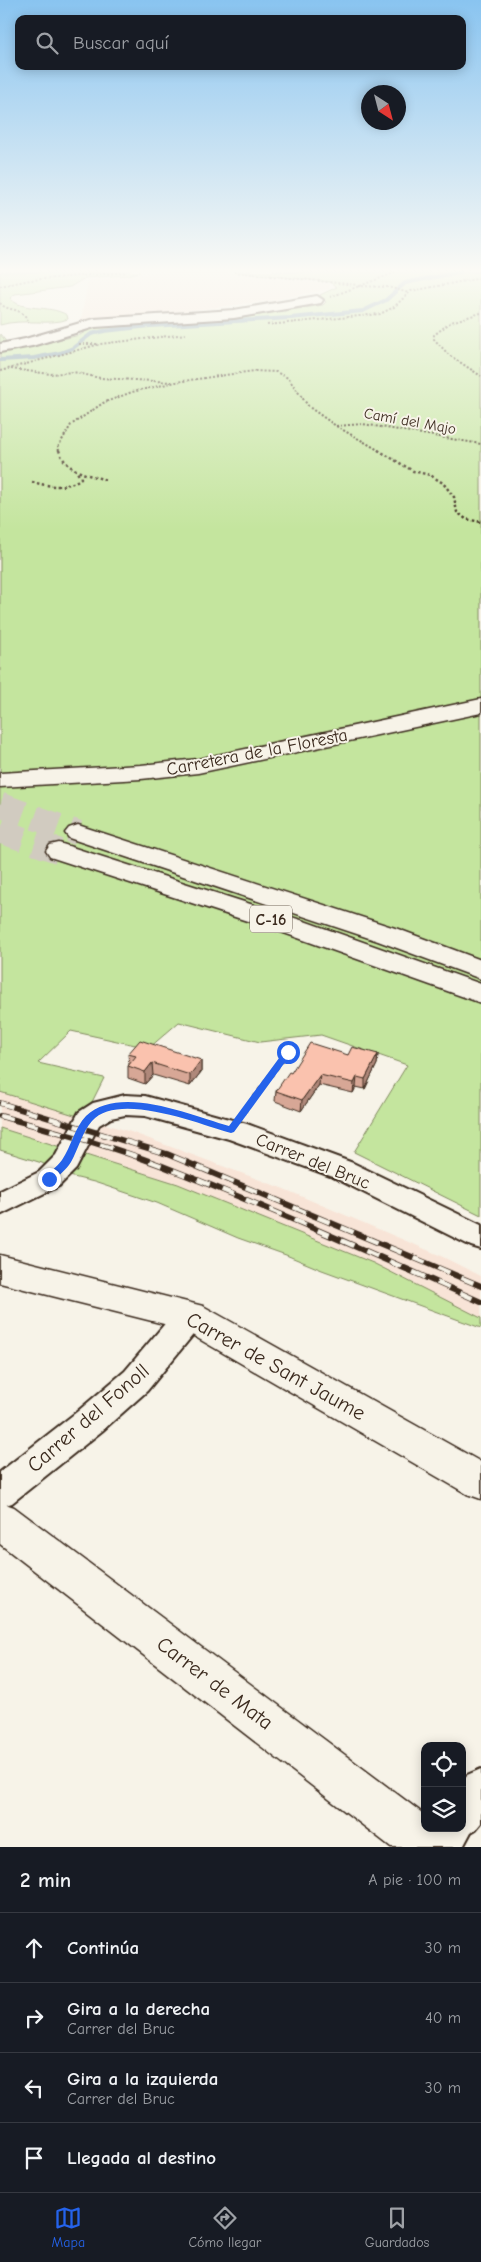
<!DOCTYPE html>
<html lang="es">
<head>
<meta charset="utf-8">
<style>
	body { margin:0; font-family:"Comic Neue",sans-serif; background:#242831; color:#f1f3f6 }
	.controls { position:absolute; right:15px; bottom:15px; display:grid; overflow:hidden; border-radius:10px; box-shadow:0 2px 12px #0003 }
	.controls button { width:45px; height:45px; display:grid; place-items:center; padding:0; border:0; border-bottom:1px solid #363941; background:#171b24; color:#f1f3f6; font:25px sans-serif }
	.compass { position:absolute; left:361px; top:85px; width:45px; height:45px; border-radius:50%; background:#171b24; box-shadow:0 2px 12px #0003; rotate:144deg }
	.stop { position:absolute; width:15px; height:15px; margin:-11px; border:4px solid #2563eb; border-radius:50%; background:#fff }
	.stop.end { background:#2563eb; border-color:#fff; box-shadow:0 1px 5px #0008 }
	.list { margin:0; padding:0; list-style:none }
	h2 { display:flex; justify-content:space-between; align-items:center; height:65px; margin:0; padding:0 20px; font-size:21px }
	h2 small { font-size:16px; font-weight:400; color:#9ea1a6 }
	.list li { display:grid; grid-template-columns:32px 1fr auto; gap:15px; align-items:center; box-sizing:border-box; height:70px; padding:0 20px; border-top:1px solid #363941 }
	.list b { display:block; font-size:19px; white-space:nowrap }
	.list p { margin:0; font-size:16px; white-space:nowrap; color:#9ea1a6 }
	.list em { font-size:16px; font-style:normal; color:#9ea1a6 }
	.icon { flex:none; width:28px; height:28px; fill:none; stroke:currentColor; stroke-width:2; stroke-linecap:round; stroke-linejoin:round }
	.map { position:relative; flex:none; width:481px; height:1847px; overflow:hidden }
	.search { position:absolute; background:#171b24; box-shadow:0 2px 12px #0003; left:15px; right:15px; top:15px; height:55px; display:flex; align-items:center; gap:12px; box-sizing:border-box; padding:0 18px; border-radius:10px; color:#9ea1a6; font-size:19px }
	.sheet { height:345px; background:#171b24 }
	nav { display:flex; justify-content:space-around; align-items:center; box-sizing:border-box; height:70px; border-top:1px solid #363941; background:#171b24; font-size:14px; color:#9ea1a6 }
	nav a { display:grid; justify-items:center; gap:2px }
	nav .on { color:#2563eb }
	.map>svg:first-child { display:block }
</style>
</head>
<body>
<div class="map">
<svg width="481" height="1847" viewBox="0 0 481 1847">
	<rect width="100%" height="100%" fill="#f7f3e8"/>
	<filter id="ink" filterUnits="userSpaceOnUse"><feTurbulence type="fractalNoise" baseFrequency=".02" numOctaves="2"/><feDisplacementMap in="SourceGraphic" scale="10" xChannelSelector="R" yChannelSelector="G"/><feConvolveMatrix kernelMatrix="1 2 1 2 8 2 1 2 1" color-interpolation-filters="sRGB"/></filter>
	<g filter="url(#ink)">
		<g fill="#f8e4d7">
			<polygon points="160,272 221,272 330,284 329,289 269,301 169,313 81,321 88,280"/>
			<polygon points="0,1092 128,1131 284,1189 439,1255 481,1276 481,1318 373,1263 178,1184 0,1128"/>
		</g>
		<g fill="#c4e59e" stroke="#80885e">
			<path d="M0 272H140L127 275 85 278 70 287 15 294 10 298C21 312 48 304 67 315L68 319C51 326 23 318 0 325Z"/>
			<polygon points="239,272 481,272 481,1215 354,1152 407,1065 321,1035 260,1042 179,1022 149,1048 71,1031 38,1063 104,1078 84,1118 0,1092 0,334 8,344 19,349 80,335 93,327 227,320 323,305 326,302 320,295 337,287 329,282"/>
			<polygon points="0,1128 178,1184 373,1263 481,1318 481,1328 322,1270 286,1255 238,1238 157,1203 94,1182 61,1174 42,1163 0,1150"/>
		</g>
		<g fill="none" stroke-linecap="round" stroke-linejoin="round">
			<polyline stroke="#7494a3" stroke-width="4" points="0,360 34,358 60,353 73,348 91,334 104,331 150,326 290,318 363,311 386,300 405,283 460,272"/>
			<g stroke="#d1cbc0" stroke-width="25" stroke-dasharray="25 12" stroke-linecap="butt">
				<polyline points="0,805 78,833"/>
				<polyline points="0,831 59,851"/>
			</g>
			<defs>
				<g id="minor">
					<polygon points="317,296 323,300 321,303 234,318 95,327 32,346 0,352 0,344 25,339 94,319 234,310"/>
					<polygon points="125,1095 145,1096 247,1124 353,1163 481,1225 481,1249 471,1246 333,1177 229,1139 145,1116 125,1115 111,1118 99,1125 76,1169 59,1186 0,1215 0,1191 39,1172 56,1155 79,1112 93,1103"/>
					<polygon points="190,1304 201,1307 206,1316 201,1325 147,1391 102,1431 12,1503 0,1507 0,1472 78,1411 125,1371 179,1307"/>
					<polygon points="481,1769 481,1823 476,1829 471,1832 463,1847 419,1847 428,1828 462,1828 462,1781 467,1775"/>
				</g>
				<g id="tertiary">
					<polygon points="0,1255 203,1306 481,1462 481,1499 467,1494 180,1328 0,1283"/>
					<path d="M0 1502 14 1507 425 1815V1828C446 1828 445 1828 453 1847H391L0 1544Z"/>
				</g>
				<polygon id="secondary" points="481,699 481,713 198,773 141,779 0,787 0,773 141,765 198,759"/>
				<g id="motorway">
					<polygon points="78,825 398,929 481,960 481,979 378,941 69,838 65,833 69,828"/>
					<polygon points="59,843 304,921 481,984 481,1003 284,933 50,857 46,851 50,845"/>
				</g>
			</defs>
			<use href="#minor" stroke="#3b2a1e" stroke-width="4"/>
			<use href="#tertiary" stroke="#3b2a1e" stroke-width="3"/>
			<use href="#secondary" stroke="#3b2a1e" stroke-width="3"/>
			<use href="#motorway" stroke="#3b2a1e" stroke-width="3"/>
			<g stroke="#3b2a1e" stroke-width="2" stroke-dasharray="2 2" stroke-linecap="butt">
				<polyline points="234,272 357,285"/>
				<polyline points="0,286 30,280 127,272"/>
				<polyline points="358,286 388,287 409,293"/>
				<polyline points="330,297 397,272"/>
				<path d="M0 303C8 313 22 305 29 323"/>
				<polyline points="481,313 451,322 434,335 434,339 449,355 481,376"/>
				<polyline points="267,325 380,314 394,307 411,291 481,278"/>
				<polyline points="79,344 97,344"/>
				<polyline points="11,369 51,374 73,372 100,378 171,382"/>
				<polyline points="0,371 100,344 186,334"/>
				<polyline points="336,426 363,424 481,444"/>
				<polyline points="59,451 58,447 71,425 103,403 132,392 176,382 254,371 276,372 288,378 309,407 336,426 380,451"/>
			</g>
			<g stroke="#3b2a1e" stroke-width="2.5" stroke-dasharray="2.5 2.5" stroke-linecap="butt">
				<path d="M59 450C65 471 88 475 107 480"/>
				<polyline points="378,450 413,471 430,475 443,483 454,497 457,512 466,519 481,522"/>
				<path d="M32 482C49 486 66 490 81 478L76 471"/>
			</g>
			<polyline stroke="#3b2a1e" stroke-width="4" stroke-dasharray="4.5 4.5" stroke-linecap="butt" points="243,1113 288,1052"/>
			<use href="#minor" fill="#f7f3e8" fill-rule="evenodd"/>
			<use href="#tertiary" fill="#f7f3e8" fill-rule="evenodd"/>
			<use href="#secondary" fill="#f7f3e8" fill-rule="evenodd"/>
			<use href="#motorway" fill="#f7f3e8" fill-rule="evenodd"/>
			<defs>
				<g id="rail">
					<polyline points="0,1103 167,1154 481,1286"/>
					<path d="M0 1116C54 1131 108 1145 160 1165 268 1207 375 1255 481 1302"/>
				</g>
			</defs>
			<use href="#rail" stroke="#3b2a1e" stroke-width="6"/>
			<use href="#rail" stroke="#f7f3e8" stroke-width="4.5" stroke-dasharray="13" stroke-linecap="butt"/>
		</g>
		<g fill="#d7a796" stroke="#3b2a1e">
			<polygon points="128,1054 201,1060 201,1072 190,1086 153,1075 145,1084 128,1078 128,1066 129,1065"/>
			<polygon points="378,1054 377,1064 365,1089 356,1087 353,1093 319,1085 301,1111 275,1101 276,1091 291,1073 348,1055"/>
		</g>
		<g fill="#af887a" stroke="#3b2a1e">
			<polygon points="378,1054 377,1064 365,1089 365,1079"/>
			<polygon points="201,1060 201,1072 190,1086 190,1075"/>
			<polygon points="152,1063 153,1075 145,1084 145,1072"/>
			<polygon points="320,1075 319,1085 301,1111 302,1100"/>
			<polygon points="357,1077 356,1087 353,1093 354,1083"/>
		</g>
		<g fill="#fac2ae" stroke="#3b2a1e">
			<polygon points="140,1040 201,1060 190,1075 152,1063 145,1072 128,1066 136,1056 128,1054"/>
			<polygon points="310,1043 348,1055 352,1047 378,1054 365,1079 357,1077 354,1083 320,1075 302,1100 276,1091 289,1072 291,1073"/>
		</g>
	</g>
	<linearGradient id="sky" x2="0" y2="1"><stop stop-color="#89c4f0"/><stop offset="0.51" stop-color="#fbfaf5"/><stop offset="1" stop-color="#fbfaf5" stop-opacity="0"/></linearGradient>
	<rect width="481" height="530" fill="url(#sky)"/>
	<path fill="#2563eb" d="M288 1049 293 1052 291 1054 234 1132 231 1133C199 1124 118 1091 92 1121 82 1132 78 1150 71 1162 66 1170 58 1176 52 1182H46L44 1179C49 1172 57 1167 62 1160 71 1147 75 1127 86 1116 119 1084 191 1115 229 1126L285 1050Z"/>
	<g text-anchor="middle" stroke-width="4" stroke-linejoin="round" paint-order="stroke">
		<g font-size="15" fill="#3b2a1e" stroke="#f7f3e8">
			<text transform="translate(410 421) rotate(10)" y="5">Camí del Majo</text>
		</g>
		<rect fill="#f7f3e8" stroke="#73665b" stroke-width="1" x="250" y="905.5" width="42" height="27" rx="4"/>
		<g font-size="16" font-weight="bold" fill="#3b2a1e">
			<text x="271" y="925">C-16</text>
		</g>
		<g font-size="18" fill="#3b2a1e" stroke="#f7f3e8">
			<text transform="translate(257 752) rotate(-11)" y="6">Carretera de la Floresta</text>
			<text transform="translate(313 1161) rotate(22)" y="6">Carrer del Bruc</text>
		</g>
		<g font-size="21" fill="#3b2a1e" stroke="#f7f3e8">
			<text transform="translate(276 1366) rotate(29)" y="7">Carrer de Sant Jaume</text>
			<text transform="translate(88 1418) rotate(-41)" y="7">Carrer del Fonoll</text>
			<text transform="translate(215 1683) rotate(37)" y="7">Carrer de Mata</text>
		</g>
	</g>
</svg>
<div class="controls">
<button><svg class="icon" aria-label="locate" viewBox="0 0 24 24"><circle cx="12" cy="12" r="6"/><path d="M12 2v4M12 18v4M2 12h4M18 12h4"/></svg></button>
<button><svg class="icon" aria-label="layers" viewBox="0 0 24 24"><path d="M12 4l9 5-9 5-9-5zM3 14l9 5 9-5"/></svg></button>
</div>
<svg class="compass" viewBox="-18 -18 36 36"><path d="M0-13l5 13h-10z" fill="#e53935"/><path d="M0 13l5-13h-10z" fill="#9ea1a6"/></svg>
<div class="stop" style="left:288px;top:1052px"></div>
<div class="stop end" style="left:49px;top:1179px"></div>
<div class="search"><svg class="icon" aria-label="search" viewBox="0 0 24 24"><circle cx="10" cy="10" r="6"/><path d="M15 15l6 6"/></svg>Buscar aquí</div>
</div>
<section class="sheet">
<h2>2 min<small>A pie · 100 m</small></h2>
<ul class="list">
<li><svg class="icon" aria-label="ahead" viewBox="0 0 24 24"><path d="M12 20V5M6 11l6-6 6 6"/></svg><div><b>Continúa</b></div><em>30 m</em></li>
<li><svg class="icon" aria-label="right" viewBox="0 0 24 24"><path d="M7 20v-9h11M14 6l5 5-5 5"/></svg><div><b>Gira a la derecha</b><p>Carrer del Bruc</p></div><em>40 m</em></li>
<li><svg class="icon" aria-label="left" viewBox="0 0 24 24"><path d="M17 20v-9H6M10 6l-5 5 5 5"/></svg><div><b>Gira a la izquierda</b><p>Carrer del Bruc</p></div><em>30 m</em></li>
<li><svg class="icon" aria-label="arrive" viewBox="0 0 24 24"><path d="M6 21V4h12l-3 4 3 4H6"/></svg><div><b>Llegada al destino</b></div></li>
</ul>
</section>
<nav>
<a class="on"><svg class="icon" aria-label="map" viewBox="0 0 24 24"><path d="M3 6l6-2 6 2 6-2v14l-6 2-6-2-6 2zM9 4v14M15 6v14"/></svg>Mapa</a>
<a><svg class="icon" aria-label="directions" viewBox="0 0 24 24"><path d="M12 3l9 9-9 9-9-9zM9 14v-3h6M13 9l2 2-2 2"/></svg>Cómo llegar</a>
<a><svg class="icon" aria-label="saved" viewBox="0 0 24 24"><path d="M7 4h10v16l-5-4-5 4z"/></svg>Guardados</a>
</nav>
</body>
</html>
